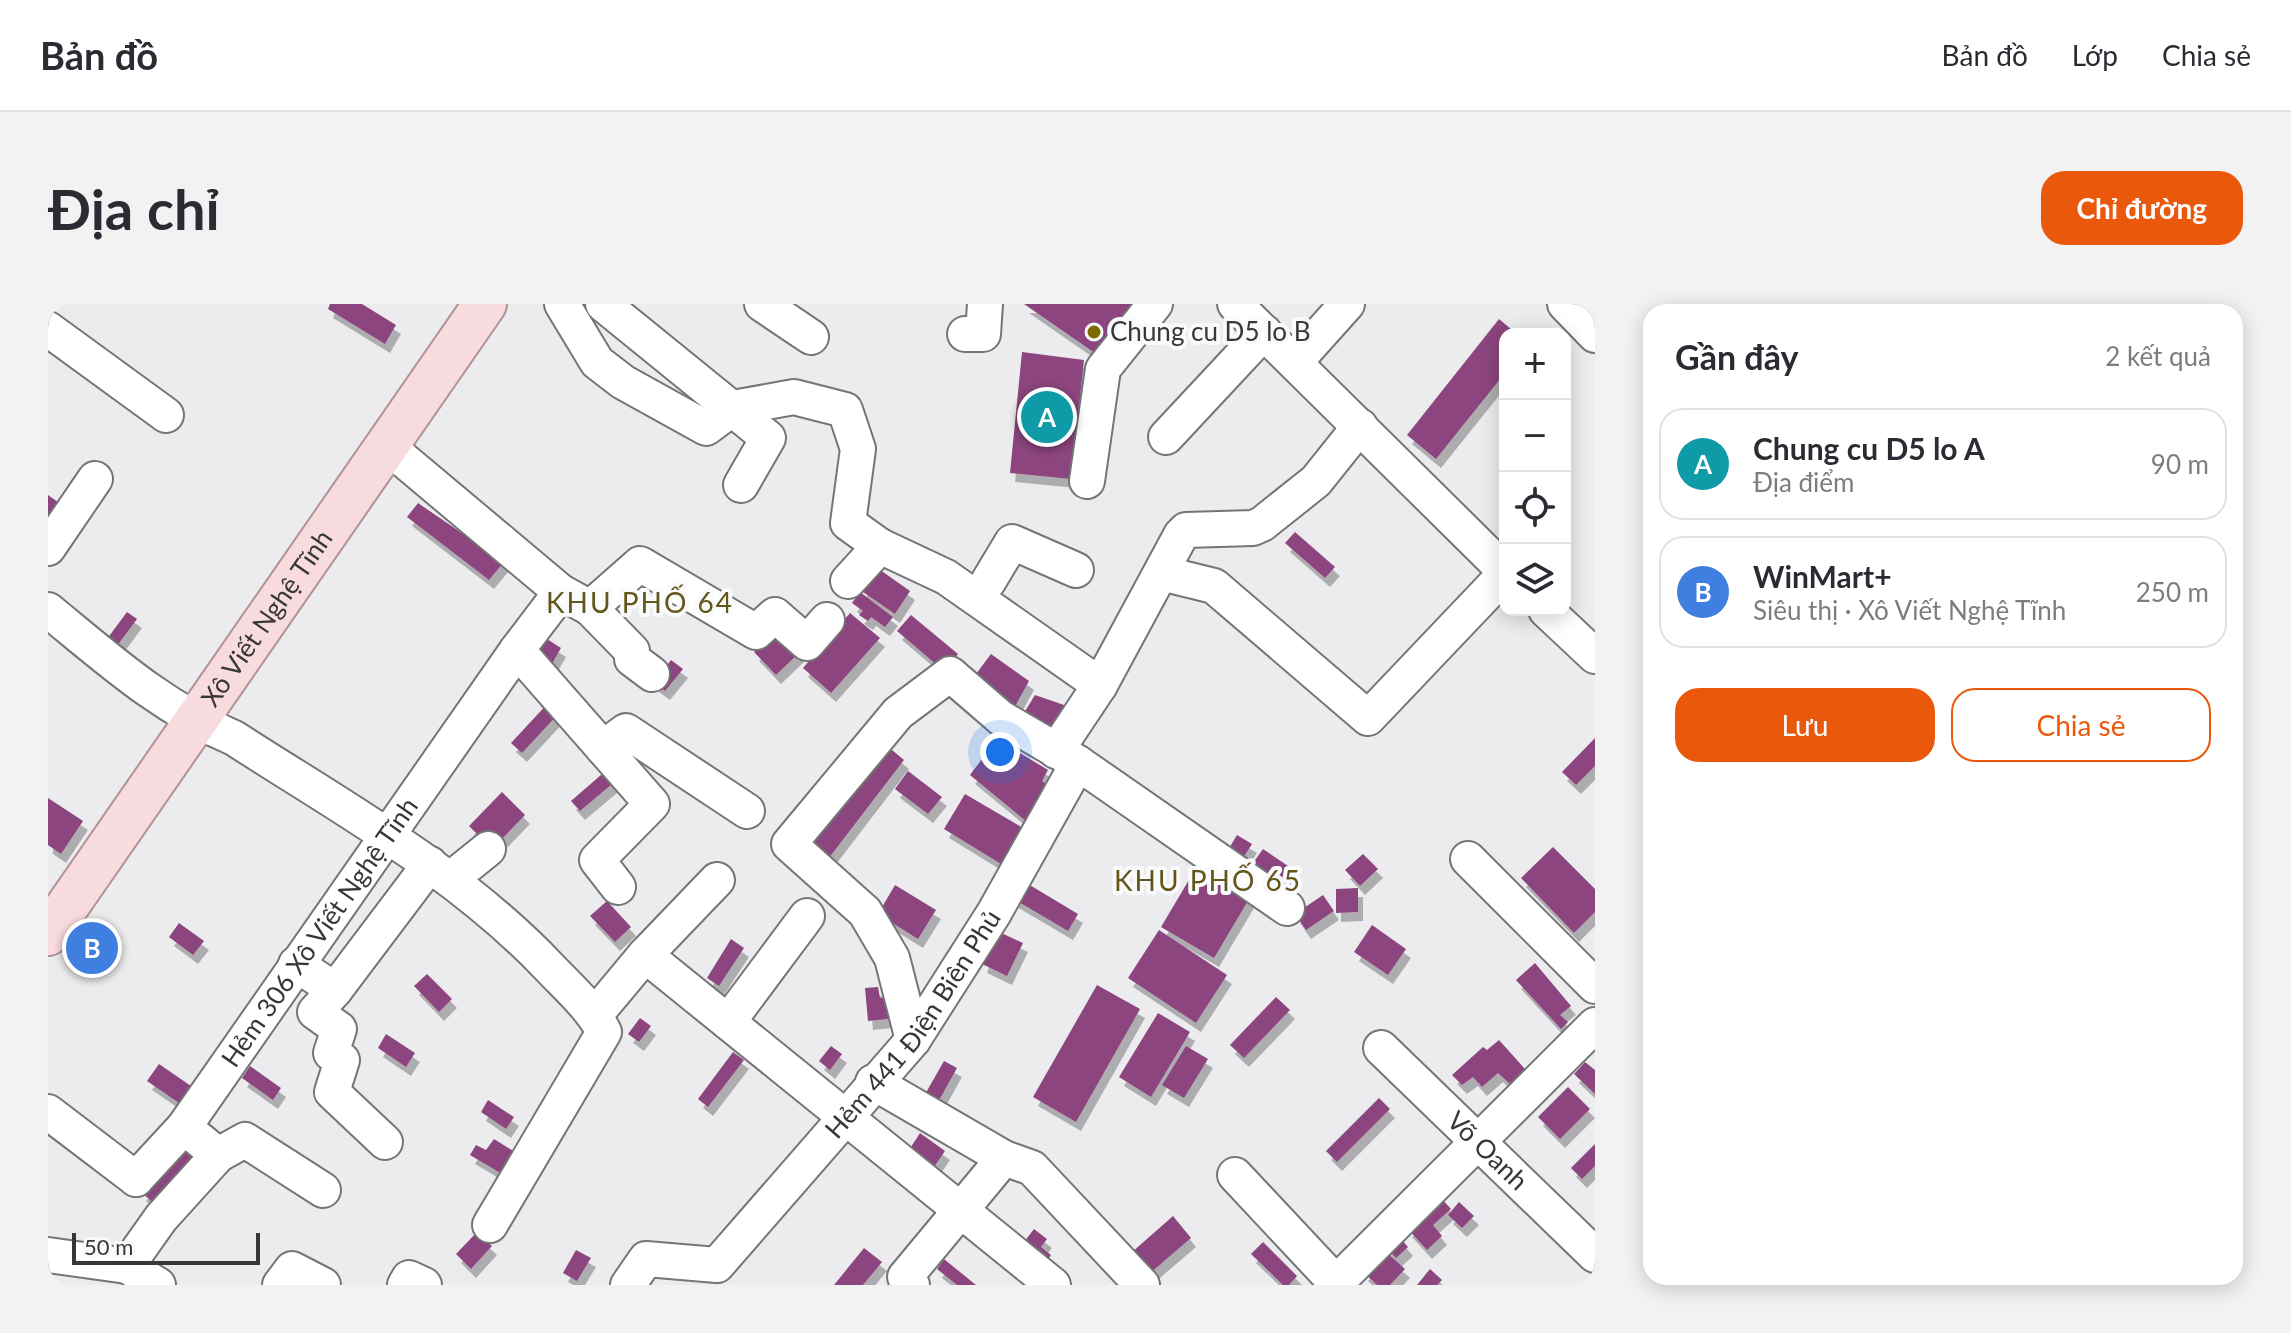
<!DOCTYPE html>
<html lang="vi">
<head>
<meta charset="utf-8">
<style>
	body { margin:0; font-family:Lato,sans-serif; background:#f2f2f3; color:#2b2b33 }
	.controls { position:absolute; right:24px; top:24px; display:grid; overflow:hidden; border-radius:16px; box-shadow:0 4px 20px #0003 }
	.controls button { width:72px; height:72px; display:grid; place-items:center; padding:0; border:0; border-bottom:2px solid #e1e1e2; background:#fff; color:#2b2b33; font:40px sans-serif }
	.scale { position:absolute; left:24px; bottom:20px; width:188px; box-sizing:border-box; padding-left:8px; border:4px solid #373738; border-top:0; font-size:22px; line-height:28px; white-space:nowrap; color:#373738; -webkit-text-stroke:6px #f9fafb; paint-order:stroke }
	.you { position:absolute; left:952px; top:448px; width:28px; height:28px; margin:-20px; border:6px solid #fff; border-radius:50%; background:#1a73e8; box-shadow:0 0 0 12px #1a73e833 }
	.badge { display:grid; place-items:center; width:52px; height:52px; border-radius:50%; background:#ea580c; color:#fff; font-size:26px; font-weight:700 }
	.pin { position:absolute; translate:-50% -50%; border:4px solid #fff; box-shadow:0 2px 8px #0006 }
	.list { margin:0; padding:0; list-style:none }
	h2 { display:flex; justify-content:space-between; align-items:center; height:104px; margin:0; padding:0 32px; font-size:34px }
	h2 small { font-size:26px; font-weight:400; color:#7c7c81 }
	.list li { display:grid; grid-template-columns:52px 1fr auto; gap:24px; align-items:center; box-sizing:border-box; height:112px; margin:0 16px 16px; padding:0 16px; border:2px solid #e1e1e2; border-radius:24px }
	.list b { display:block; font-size:30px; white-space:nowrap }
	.list p { margin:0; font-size:26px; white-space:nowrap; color:#7c7c81 }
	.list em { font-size:26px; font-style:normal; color:#7c7c81 }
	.actions { display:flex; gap:16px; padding:24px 32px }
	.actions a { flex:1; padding:18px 0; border:2px solid #ea580c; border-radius:24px; text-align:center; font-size:28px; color:#ea580c }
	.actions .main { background:#ea580c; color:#fff }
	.icon { flex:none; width:44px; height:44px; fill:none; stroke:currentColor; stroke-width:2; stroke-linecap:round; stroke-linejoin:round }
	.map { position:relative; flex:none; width:1547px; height:981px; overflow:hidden; border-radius:24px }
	header { display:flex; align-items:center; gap:48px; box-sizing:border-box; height:112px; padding:0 40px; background:#fff; border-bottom:2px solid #e1e1e2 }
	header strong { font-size:38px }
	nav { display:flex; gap:44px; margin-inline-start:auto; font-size:28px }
	.intro { display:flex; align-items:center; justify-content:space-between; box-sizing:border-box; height:192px; padding:0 48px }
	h1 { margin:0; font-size:56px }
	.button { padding:20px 36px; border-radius:24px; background:#ea580c; color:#fff; font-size:28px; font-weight:700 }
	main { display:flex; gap:48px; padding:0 48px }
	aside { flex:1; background:#fff; border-radius:24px; box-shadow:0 4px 20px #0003 }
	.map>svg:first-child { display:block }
</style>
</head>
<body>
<header>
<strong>Bản đồ</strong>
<nav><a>Bản đồ</a><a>Lớp</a><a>Chia sẻ</a></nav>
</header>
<div class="intro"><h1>Địa chỉ</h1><a class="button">Chỉ đường</a></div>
<main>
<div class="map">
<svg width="1547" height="981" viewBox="0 0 1547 981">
	<defs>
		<filter id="shadow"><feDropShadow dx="5" dy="9" stdDeviation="0" flood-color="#0004"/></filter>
	</defs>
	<rect width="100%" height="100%" fill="#ececee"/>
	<g fill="#8c457e" filter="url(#shadow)">
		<polygon points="282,0 314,0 348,21 337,40 280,5"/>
		<polygon points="976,0 1094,0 1057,56"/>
		<polygon points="1451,15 1469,30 1457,30 1457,69 1388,155 1359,131"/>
		<polygon points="974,48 1036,56 1023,175 962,169"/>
		<polygon points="0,191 14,201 0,217"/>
		<polygon points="370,199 456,258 441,276 359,213"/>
		<polygon points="1247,228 1287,263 1277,274 1237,239"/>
		<polygon points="828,263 862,287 847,310 812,286"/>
		<polygon points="812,288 845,313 837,323 823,313 820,317 811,311 815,307 804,299"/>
		<polygon points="79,308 89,315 66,346 56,339"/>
		<polygon points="802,309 832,334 783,389 755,364"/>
		<polygon points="863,311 910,350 896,367 849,327"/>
		<polygon points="729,326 751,349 728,371 706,348"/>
		<polygon points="488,328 513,344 501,365 476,349"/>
		<polygon points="943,350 981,377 965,406 925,374"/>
		<polygon points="623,356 635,365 617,387 606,379"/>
		<polygon points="987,391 1016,401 1000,438 971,417"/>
		<polygon points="502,397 513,407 474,449 463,439"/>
		<polygon points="1547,434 1547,462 1528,481 1514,468"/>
		<polygon points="949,435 1000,466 994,477 1007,486 985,523 922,471"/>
		<polygon points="838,441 856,456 774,563 755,548"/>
		<polygon points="561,464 570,475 532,507 523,497"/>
		<polygon points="860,467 894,493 880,510 847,485"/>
		<polygon points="454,488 477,511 444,545 421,522"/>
		<polygon points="917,490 975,524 953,560 896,525"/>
		<polygon points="0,494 35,517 13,550 0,541"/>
		<polygon points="1189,531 1204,540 1188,565 1174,556"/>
		<polygon points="1505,543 1547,585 1547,608 1526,629 1473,574"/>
		<polygon points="1215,545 1243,564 1234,578 1205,559"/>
		<polygon points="1315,550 1330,565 1312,582 1297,566"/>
		<polygon points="1154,554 1207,585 1166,654 1113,623"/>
		<polygon points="975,577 1030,610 1020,627 964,594"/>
		<polygon points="847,581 888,606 870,635 830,610"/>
		<polygon points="1310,584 1310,608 1288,609 1288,585"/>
		<polygon points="1275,591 1286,607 1258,626 1247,610"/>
		<polygon points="559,597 583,623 567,638 542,612"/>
		<polygon points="131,619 156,637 145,651 121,633"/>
		<polygon points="1324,621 1358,645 1340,671 1306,648"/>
		<polygon points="947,626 975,639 959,672 934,660"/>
		<polygon points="1111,626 1179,671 1148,719 1080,674"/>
		<polygon points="683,635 696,644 671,682 659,674"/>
		<polygon points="1487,659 1523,702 1512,711 1520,718 1513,725 1468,676"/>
		<polygon points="379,670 404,695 391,708 366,682"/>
		<polygon points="1049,681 1092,705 1028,818 985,793"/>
		<polygon points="830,683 832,694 846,693 849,714 820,717 817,684"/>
		<polygon points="1228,693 1242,706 1196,754 1182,741"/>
		<polygon points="1110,709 1142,728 1103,793 1071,773"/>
		<polygon points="592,714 603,722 591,738 580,730"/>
		<polygon points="338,730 367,749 358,763 330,744"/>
		<polygon points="1451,736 1477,765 1462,780 1450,769 1434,783 1425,773 1414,781 1404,771 1435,743 1439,746"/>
		<polygon points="783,742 794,750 782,766 771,757"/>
		<polygon points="1138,742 1160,755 1136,794 1114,781"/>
		<polygon points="685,748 696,756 660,803 650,795"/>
		<polygon points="896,757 909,764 889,800 876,792"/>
		<polygon points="1537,758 1547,766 1547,790 1526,770"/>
		<polygon points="111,760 143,782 131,799 99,777"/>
		<polygon points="202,762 233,784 225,796 194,774"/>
		<polygon points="1520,783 1542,805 1512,835 1490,813"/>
		<polygon points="1331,794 1342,805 1289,858 1278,847"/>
		<polygon points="440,796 466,813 458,825 433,808"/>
		<polygon points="872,829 897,847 886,863 861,846"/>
		<polygon points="142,832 158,845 109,902 93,888"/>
		<polygon points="446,835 467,848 454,870 422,851 428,841 438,846"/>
		<polygon points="1547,840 1547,862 1534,875 1523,864"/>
		<polygon points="1393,894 1403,905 1385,921 1394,932 1379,946 1359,924"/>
		<polygon points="1411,898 1426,912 1414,924 1400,911"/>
		<polygon points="1125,912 1143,934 1101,970 1083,949"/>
		<polygon points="986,925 999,935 993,943 1003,951 997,960 973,942"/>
		<polygon points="429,928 444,942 423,965 408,950"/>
		<polygon points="1349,930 1360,943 1348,954 1336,941"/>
		<polygon points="1215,938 1249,972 1241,981 1235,981 1203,950"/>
		<polygon points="816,944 834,958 815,981 786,981"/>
		<polygon points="528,946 543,954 529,977 515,969"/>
		<polygon points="1336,946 1357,965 1342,981 1329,981 1315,968"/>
		<polygon points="896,955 928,981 909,981 889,965"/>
		<polygon points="1382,965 1394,976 1389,981 1369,981"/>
	</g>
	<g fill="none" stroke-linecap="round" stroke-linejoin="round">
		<defs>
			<g id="minor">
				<polyline points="514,0 549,58 575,78 658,124 685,104 746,93 797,106 810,145 800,219 832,242"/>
				<polyline points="555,0 720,134 693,181"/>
				<polyline points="714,0 763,33"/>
				<polyline points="1187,0 1457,267"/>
				<polyline points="1517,0 1547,31"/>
				<polyline points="0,25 118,111"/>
				<polyline points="917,30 935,30 937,0"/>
				<polyline points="1247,58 1299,0"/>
				<polyline points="1118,133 1216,28"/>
				<polyline points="339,142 513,288 542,304 592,260 708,328 727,311 759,339 779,316"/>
				<polyline points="1039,177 1055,65 1107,0"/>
				<polyline points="0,244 47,175"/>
				<polyline points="1113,269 1166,282 1320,414 1457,270"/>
				<polyline points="800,277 832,242 898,273 1052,381"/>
				<polyline points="940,278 964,238 1028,266"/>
				<polyline points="542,304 584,347 584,355 604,370"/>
				<path d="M0 306C60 355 114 404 186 434 296 505 411 568 501 663 521 684 543 703 556 728L442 921"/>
				<polyline points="1498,306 1547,352"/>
				<polyline points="469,346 555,444 578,427 699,507"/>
				<polyline points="555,444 604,500 549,556 570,583"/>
				<polyline points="1008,447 1052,381 1133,231 1138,226 1205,224 1214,220 1268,177 1312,122"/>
				<polyline points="1420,555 1547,682"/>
				<polyline points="404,574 440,545"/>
				<polyline points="597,651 1005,981"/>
				<polyline points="248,660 287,686 267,708 291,725 283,749 294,756 284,788 337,838"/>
				<polyline points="287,686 382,560"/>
				<polyline points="547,711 597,651 669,576"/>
				<polyline points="680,718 759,612"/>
				<polyline points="865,736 844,654 817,608 741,540 850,409 902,370 953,414 1030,459 1239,604"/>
				<path id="s1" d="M1333 744 1547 951"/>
				<polyline points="825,778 956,854 984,864 1094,981"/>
				<polyline points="0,808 88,875"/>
				<polyline points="136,823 170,851 197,836 275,886"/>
				<polyline points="1187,871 1290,981"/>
				<path id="s2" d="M88 875 136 823 469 346 513 288"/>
				<polyline points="0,951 79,962 110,981"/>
				<polyline points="79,962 113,914 170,851"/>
				<polyline points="232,981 244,965 275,981"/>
				<polyline points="357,981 361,974 376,981"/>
				<path id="s3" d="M580 981 598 955 669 961 865 736 946 609 1030 459"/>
				<polyline points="864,981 857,973 956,854"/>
				<polyline points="1286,981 1547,721"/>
			</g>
			<g id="major">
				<path id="s4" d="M0 630 437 0"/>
			</g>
		</defs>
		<use href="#minor" stroke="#747576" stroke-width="38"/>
		<use href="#major" stroke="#b09296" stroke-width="46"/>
		<use href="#minor" stroke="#fff" stroke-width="34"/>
		<use href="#major" stroke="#f7dbdf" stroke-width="42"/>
	</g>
	<circle fill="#7d6a01" stroke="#f9fafb" stroke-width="3" cx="1046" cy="28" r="8"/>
	<g text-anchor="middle" stroke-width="8" stroke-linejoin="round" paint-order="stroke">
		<g font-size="26" fill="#373738" stroke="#f9fafb" text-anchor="start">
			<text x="1062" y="37">Chung cu D5 lo B</text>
		</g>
		<g font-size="26" fill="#373738" stroke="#f9fafb">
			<text dy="9" stroke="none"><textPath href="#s4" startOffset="384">Xô Viết Nghệ Tĩnh</textPath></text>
			<text dy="9" stroke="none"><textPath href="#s2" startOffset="308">Hẻm 306 Xô Viết Nghệ Tĩnh</textPath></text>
			<text dy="9" stroke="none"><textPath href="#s3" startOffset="414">Hẻm 441 Điện Biên Phủ</textPath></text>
			<text dy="9" stroke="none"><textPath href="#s1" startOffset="148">Võ Oanh</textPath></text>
		</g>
		<g font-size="28" letter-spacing="2" fill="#635619" stroke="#f9fafb">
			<text x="592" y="309">KHU PHỐ 64</text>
			<text x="1160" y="587">KHU PHỐ 65</text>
		</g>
	</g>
</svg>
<div class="controls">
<button>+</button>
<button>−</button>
<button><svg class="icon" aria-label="locate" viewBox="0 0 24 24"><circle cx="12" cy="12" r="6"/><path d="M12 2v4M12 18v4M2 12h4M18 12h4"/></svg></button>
<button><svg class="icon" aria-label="layers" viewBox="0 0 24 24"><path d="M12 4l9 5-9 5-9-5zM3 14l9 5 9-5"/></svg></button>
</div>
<div class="scale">50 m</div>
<div class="you"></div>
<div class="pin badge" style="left:999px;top:113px;background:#0f9aa8">A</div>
<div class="pin badge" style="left:44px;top:644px;background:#3f7fe0">B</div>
</div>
<aside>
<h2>Gần đây<small>2 kết quả</small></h2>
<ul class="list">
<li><span class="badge" style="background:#0f9aa8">A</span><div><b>Chung cu D5 lo A</b><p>Địa điểm</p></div><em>90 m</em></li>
<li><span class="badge" style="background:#3f7fe0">B</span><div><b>WinMart+</b><p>Siêu thị · Xô Viết Nghệ Tĩnh</p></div><em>250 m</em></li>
</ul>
<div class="actions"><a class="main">Lưu</a><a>Chia sẻ</a></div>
</aside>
</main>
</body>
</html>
